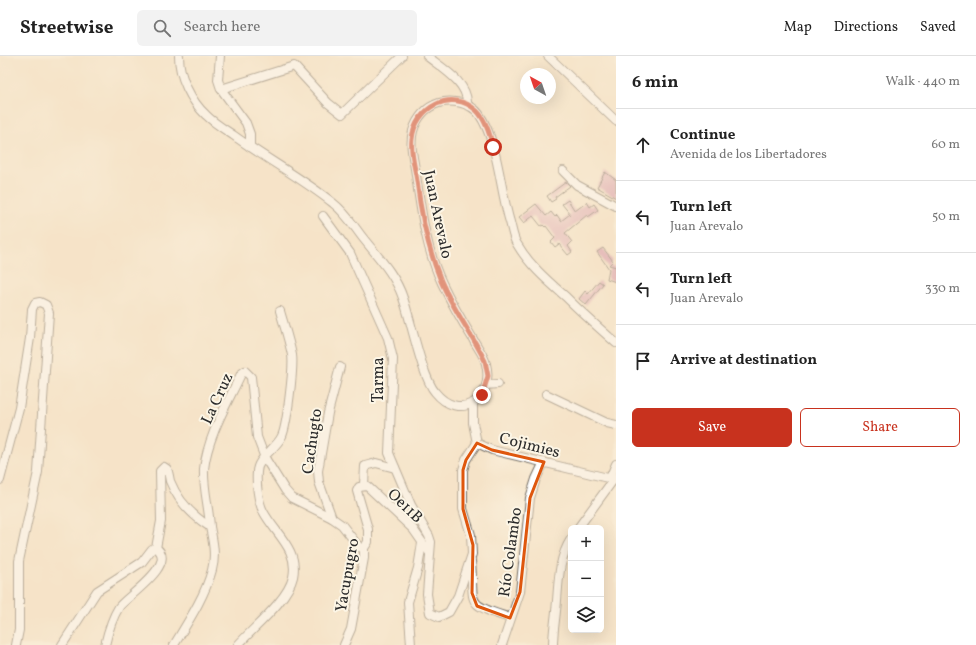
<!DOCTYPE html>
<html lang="en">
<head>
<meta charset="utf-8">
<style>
	body { margin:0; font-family:Vollkorn,serif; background:#f2f2f2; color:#222 }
	.controls { position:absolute; right:12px; bottom:12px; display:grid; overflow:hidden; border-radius:6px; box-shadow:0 4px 16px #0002 }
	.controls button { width:36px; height:36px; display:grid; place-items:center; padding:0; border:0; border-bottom:1px solid #e0e0e0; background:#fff; color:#222; font:20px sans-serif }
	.compass { position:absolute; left:520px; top:12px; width:36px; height:36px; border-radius:50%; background:#fff; box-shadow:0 4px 16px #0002; rotate:320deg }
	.stop { position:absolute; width:12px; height:12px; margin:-9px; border:3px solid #c8321e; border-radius:50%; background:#fff }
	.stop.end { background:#c8321e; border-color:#fff; box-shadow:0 1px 4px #0008 }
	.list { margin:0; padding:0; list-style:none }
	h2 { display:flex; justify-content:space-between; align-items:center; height:52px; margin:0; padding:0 16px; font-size:17px }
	h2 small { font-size:13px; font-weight:400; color:#767676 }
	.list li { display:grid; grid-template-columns:26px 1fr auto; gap:12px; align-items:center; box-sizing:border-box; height:72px; padding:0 16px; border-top:1px solid #e0e0e0 }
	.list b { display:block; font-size:15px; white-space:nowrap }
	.list p { margin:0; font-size:13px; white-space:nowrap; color:#767676 }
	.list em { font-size:13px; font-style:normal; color:#767676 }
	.actions { display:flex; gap:8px; padding:12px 16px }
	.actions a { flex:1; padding:9px 0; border:1px solid #c8321e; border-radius:6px; text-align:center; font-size:14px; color:#c8321e }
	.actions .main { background:#c8321e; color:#fff }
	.icon { flex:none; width:22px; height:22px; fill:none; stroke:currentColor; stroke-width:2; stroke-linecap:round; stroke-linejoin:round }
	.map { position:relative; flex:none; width:616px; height:589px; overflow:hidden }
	header { display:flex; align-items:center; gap:24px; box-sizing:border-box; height:56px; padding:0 20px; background:#fff; border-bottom:1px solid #e0e0e0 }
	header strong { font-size:19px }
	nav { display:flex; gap:22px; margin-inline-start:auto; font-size:14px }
	.search { width:280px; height:36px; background:#f2f2f2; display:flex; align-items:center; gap:10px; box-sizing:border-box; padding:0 14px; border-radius:6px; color:#767676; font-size:15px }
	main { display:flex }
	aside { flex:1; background:#fff }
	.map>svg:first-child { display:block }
</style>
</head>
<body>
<header>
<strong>Streetwise</strong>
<div class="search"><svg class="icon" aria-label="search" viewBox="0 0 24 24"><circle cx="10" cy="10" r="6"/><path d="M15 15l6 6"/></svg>Search here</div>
<nav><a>Map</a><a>Directions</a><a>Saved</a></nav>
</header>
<main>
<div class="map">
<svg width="616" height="589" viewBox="0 0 616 589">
	<rect width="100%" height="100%" fill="#fcf5e5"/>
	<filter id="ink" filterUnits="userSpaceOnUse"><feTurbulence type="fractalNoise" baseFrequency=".025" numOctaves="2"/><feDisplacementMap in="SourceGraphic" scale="8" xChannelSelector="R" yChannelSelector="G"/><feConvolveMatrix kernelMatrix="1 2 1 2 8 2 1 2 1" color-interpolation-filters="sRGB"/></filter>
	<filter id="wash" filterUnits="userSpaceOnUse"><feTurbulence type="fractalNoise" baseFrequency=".012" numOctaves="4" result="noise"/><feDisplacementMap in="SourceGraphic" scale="16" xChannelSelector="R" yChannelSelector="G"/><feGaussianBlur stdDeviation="0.9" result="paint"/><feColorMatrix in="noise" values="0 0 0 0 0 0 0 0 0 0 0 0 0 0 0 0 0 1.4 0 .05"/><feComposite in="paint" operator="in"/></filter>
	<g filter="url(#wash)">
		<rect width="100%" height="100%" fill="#f5e3c8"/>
		<g id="blocks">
			<g fill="#d390aa">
				<polygon points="605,116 616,124 616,142 597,131"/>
				<polygon points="566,126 570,130 555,141 556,143 551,146 547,140"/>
				<polygon points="568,144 575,155 587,146 590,151 594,148 598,154 588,161 587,159 565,177 572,186 568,190 572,196 568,199 559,188 555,191 551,186 555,182 546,170 545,171 543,169 541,170 533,160 524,167 519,161 536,148 546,160 551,156 555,161 557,159 561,165 570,158 562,148"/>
				<polygon points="603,192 613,205 609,209 616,211 616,226 607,223 609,213 597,196"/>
				<polygon points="599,225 603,228 586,249 579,243 585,235 588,238"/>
			</g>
		</g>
	</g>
	<g filter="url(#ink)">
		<use href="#blocks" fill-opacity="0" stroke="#726b62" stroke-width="1"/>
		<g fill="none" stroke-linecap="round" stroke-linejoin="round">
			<defs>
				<g id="minor">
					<path d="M179 0C179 21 191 45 206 59 214 67 224 73 233 79 266 103 302 122 333 147 346 157 353 169 363 182 378 201 395 218 403 242 411 264 422 321 435 336 459 366 495 344 486 308 484 299 477 291 473 283 462 265 451 246 442 227 426 193 421 155 416 119 414 104 409 90 413 75 417 62 426 51 439 47 452 43 471 47 479 58 498 85 500 134 510 166 512 173 513 182 517 188 529 209 548 225 566 241 582 257 599 272 616 287"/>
					<polyline points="220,0 218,24 221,33 246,67 250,78 250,91"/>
					<path d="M427 0C442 12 469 27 467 49"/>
					<polyline points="548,0 616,65"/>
					<polyline points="221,33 294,10 328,47 342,58 402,0"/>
					<polyline points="563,115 577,129 616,150"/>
					<polyline points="323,160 350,197 388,282 393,303 389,397 411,449 429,480 431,486 427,538 430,557 439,561 449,556 458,540 472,498 471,479 463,453 463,414 466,404 477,387"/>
					<polyline points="486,329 498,328"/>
					<polyline points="546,338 607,367 616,369"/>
					<polyline points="473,348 473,367 477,387 492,394 616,424"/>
					<polyline points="610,422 616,408"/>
					<polyline points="0,424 19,352 30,282 32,253 35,247 40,246 46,249 49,257 38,416 19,505 19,574 16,589"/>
					<polyline points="364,429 365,410 376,407 395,412"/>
					<polyline points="332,462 319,426 318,415 328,357 340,311"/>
					<path d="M210 471C209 452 203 431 204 413 207 382 228 346 241 318L245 315 251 321 257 381 265 402 285 434 292 442 332 462 342 469 359 491 364 492"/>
					<polyline points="578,472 614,423"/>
					<path d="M156 492 161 465 160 415 164 411 167 413C169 417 169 421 170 425 178 445 193 460 210 471 213 485 216 500 212 514 205 540 188 566 174 589"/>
					<path d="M471 505C475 549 463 547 510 562"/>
					<path d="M62 589 97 535 142 506 152 493 156 492C179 507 126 541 119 551 112 562 108 576 105 589"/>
					<path d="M238 589C253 572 288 544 293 521 299 493 275 478 263 455 258 445 256 427 257 416 257 402 276 393 282 380 287 369 294 311 292 299 289 284 284 269 280 255"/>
					<polyline points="344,589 351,573 364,502 364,492 368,486 368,473 357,435 359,431 367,430 413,473 429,496"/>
					<polyline points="411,589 408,546 418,512 422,487"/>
					<polyline points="502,589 520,536 530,442 536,423 544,406"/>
					<path d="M553 589C553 577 555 566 556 555 559 530 557 505 571 483"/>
				</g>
			</defs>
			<use href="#minor" stroke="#726b62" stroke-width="10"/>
			<use href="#minor" stroke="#fff" stroke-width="8"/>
		</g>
	</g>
	<g fill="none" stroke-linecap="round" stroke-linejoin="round" filter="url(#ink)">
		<path stroke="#c8321e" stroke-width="5" d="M482 339 488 320 485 305C472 278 453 253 441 225 428 193 421 159 417 125 415 111 410 97 412 83 415 52 451 31 477 55 486 64 490 79 493 91"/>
	</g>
	<path d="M0 0H616V589H0ZM477 387 492 394 544 406 530 442 520 536 510 562 477 550 472 537 473 489 463 453V414L466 404Z" fill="#f5e3c8" fill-opacity=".55" fill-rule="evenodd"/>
	<path fill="none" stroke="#df570e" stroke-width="3" stroke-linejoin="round" d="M477 387 492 394 544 406 530 442 520 536 510 562 477 550 472 537 473 489 463 453V414L466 404Z"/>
	<g text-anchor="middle" stroke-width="4" stroke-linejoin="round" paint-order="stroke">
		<g font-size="16" fill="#2b2b2b" stroke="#fcf5e5">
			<text transform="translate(439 158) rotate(78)" y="6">Juan Arevalo</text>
			<text transform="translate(377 324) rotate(-90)" y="6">Tarma</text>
			<text transform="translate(216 342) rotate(-65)" y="6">La Cruz</text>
			<text transform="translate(311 385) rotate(-82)" y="6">Cachugto</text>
			<text transform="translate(530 388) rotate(14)" y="6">Cojimies</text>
			<text transform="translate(406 449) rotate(44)" y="6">Oe11B</text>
			<text transform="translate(509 496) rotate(-82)" y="6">Río Colambo</text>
			<text transform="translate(346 519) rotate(-80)" y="6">Yacupugro</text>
		</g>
	</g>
</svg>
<div class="controls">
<button>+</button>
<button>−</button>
<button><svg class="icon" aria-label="layers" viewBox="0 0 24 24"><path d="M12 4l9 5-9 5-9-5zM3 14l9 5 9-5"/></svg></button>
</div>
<svg class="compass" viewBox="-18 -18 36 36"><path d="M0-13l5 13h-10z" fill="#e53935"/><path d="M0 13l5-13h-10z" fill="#767676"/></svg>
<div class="stop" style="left:493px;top:91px"></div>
<div class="stop end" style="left:482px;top:339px"></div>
</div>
<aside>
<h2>6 min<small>Walk · 440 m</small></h2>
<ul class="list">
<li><svg class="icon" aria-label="ahead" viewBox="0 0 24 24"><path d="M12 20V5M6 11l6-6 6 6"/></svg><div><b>Continue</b><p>Avenida de los Libertadores</p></div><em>60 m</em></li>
<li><svg class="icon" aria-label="left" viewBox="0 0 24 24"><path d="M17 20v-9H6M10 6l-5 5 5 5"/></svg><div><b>Turn left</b><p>Juan Arevalo</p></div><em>50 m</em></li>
<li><svg class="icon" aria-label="left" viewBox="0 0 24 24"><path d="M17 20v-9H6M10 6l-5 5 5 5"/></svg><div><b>Turn left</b><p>Juan Arevalo</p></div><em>330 m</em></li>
<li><svg class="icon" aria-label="arrive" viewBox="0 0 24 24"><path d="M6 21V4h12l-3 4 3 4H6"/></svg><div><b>Arrive at destination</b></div></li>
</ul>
<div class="actions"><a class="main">Save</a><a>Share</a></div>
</aside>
</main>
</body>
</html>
